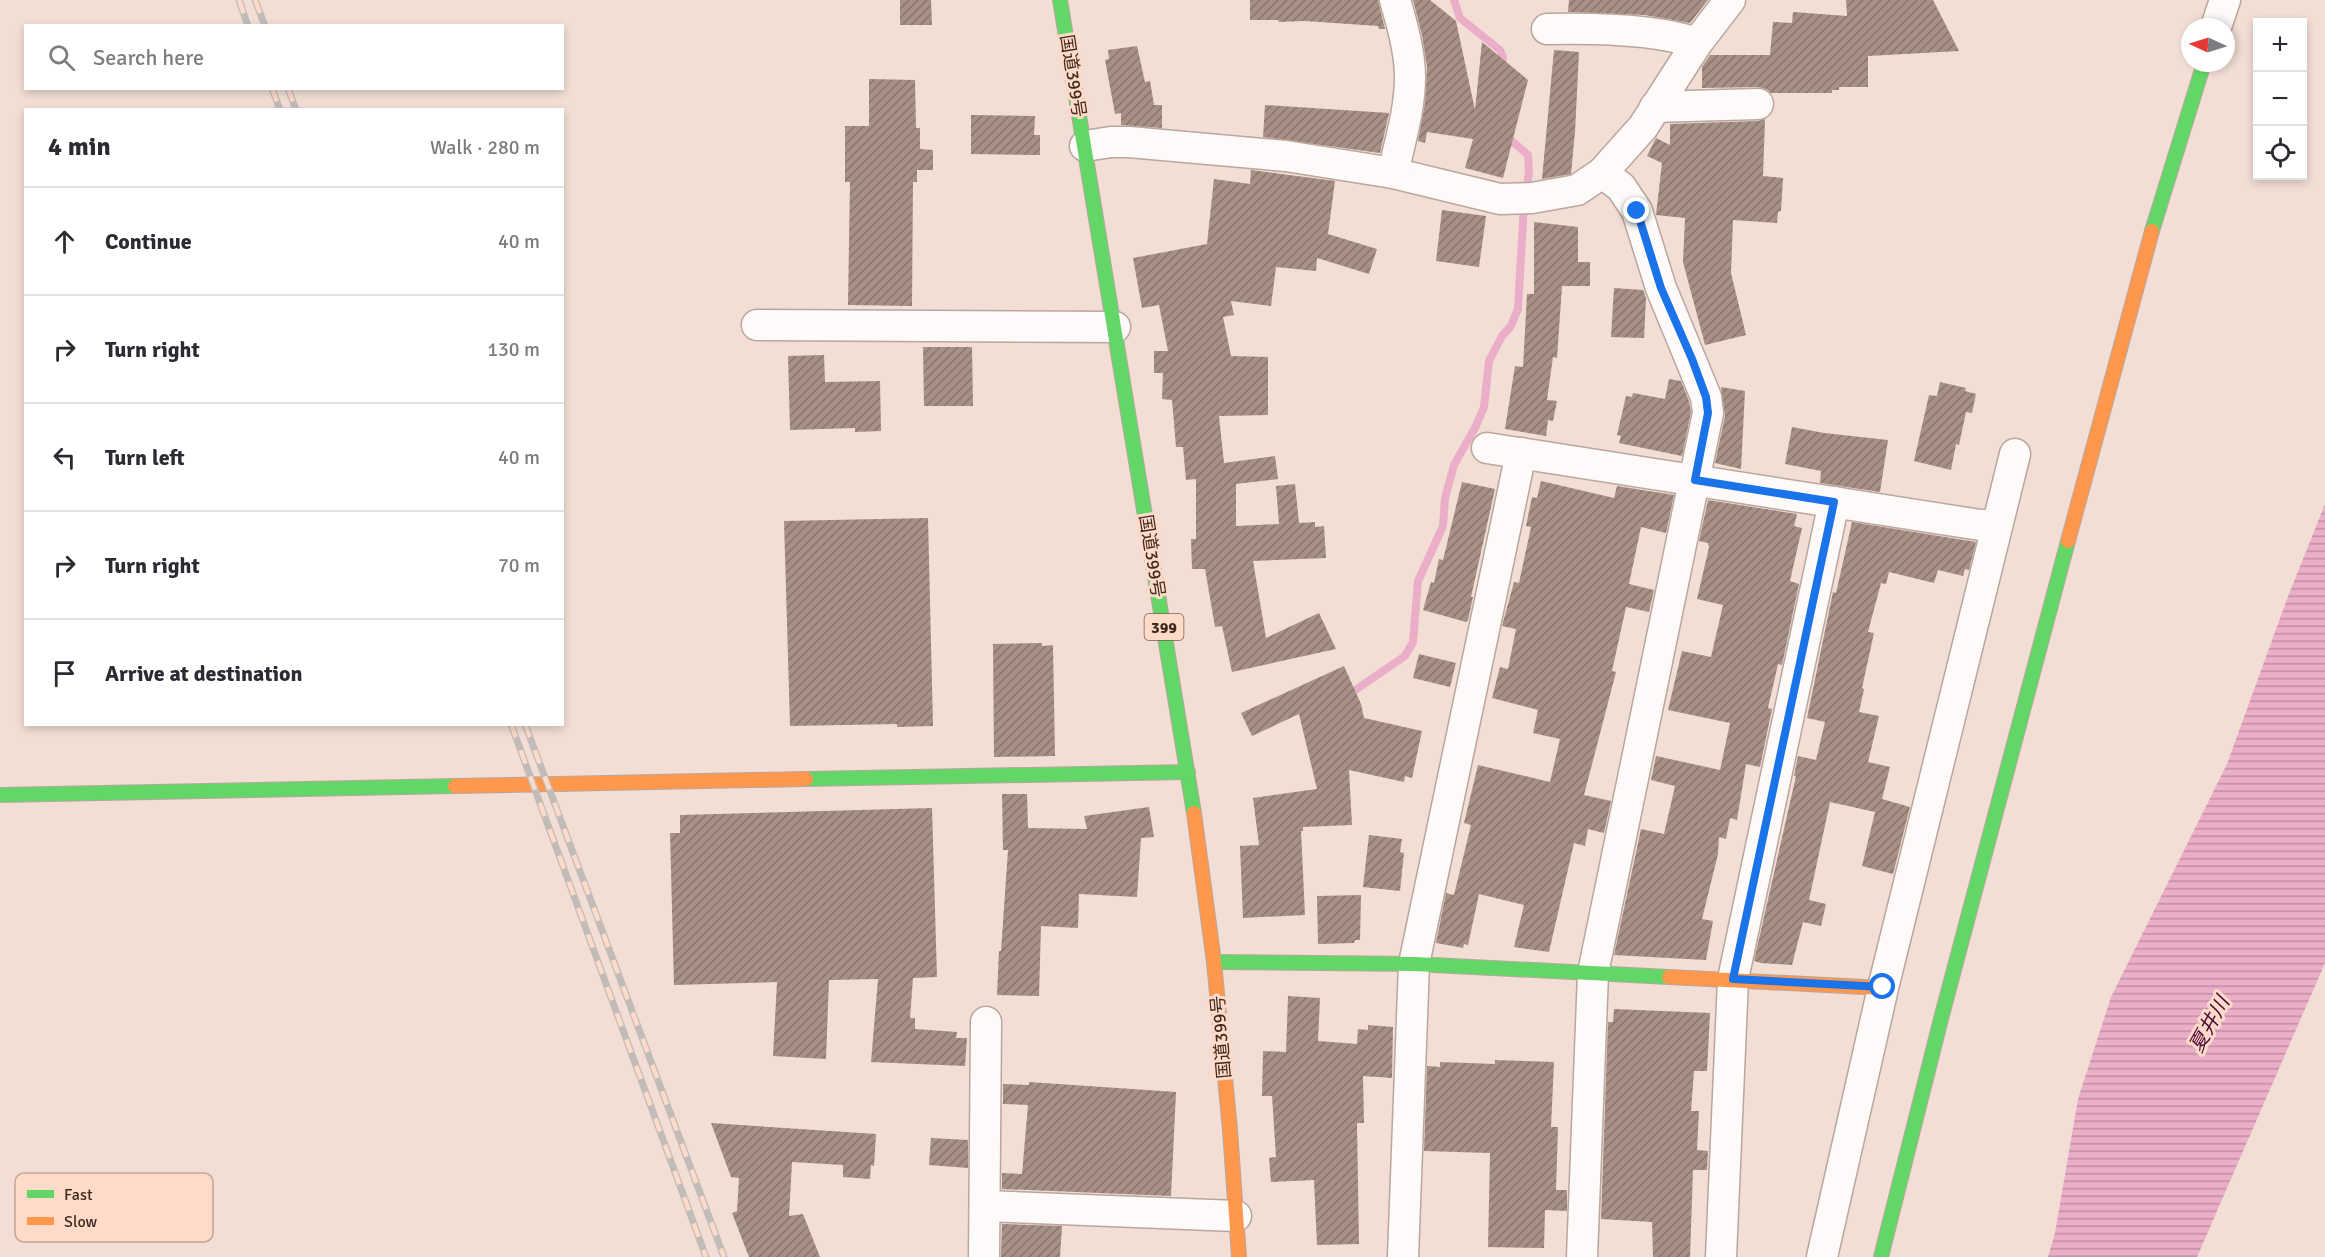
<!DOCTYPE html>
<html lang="en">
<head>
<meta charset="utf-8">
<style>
	body { margin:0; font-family:Signika,"Noto Sans JP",sans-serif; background:#f7f7f7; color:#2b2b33 }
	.controls { position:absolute; right:18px; top:18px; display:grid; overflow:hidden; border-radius:0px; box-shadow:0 3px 9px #0003 }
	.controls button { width:54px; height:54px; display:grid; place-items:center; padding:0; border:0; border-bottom:2px solid #e1e1e2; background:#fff; color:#2b2b33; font:30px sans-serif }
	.compass { position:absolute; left:2181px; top:18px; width:54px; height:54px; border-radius:50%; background:#fff; box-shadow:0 3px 9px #0003; rotate:274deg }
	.stop { position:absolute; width:18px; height:18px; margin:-14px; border:4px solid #1a73e8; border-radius:50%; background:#fff }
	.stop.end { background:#1a73e8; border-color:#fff; box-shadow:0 2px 6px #0008 }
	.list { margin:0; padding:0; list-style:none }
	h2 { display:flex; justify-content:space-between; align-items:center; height:78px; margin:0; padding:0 24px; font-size:26px }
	h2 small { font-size:20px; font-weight:400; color:#7c7c81 }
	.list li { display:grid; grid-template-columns:39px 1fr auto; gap:18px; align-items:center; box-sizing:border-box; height:108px; padding:0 24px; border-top:2px solid #e1e1e2 }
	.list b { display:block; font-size:22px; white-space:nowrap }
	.list em { font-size:20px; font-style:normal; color:#7c7c81 }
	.icon { flex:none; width:33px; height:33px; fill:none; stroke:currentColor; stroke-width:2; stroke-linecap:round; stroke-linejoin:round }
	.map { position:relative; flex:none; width:2325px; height:1257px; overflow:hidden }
	.search { position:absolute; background:#fff; box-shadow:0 3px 9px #0003; left:24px; top:24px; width:540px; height:66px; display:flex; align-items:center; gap:15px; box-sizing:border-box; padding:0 21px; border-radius:0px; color:#7c7c81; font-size:22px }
	.panel { position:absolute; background:#fff; box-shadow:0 3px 9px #0003; left:24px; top:108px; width:540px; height:618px; border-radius:0px }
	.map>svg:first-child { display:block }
</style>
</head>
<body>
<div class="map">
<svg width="2325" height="1257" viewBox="0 0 2325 1257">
	<defs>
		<pattern id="water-rules" width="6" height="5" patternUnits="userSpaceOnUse" patternTransform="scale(1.5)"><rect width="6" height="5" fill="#eaaec8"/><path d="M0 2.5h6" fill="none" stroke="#bf8ea2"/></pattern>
		<pattern id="building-hatch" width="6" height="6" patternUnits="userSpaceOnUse" patternTransform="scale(1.5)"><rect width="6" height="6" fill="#a79085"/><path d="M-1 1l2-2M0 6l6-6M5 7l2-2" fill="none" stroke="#8a766c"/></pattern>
	</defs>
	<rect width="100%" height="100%" fill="#f2ded5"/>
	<polygon fill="url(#water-rules)" points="2325,504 2325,963 2197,1257 2048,1257 2055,1233 2078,1099 2111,997 2227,764 2287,599"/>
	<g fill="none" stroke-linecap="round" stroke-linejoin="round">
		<g stroke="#eaaec8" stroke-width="8">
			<polyline points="1454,0 1460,18 1500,50 1503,57 1502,67"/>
			<polyline points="1504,134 1528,155 1529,172 1526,192"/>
			<polyline points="1348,695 1405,656 1413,642 1418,581 1443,526 1445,498 1454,465 1476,426 1484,407 1489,361 1502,336 1511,326 1518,309 1524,204"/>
		</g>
	</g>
	<g fill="url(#building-hatch)">
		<polygon points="900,0 931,0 932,25 900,25"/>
		<polygon points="1250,0 1378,0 1385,29 1379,29 1378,26 1305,21 1278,22 1279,20 1250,20"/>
		<polygon points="1413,0 1430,0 1456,21 1475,110 1482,42 1528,80 1503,178 1465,168 1473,139 1427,132 1425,143 1418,141 1425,103 1427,67 1422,35"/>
		<polygon points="1569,0 1708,0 1690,23 1645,15 1568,12"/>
		<polygon points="1846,0 1933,0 1959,51 1868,56 1868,87 1839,87 1839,90 1832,90 1832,93 1771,93 1766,89 1758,87 1702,88 1702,67 1710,55 1770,55 1773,22 1792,23 1793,12 1847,16"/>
		<polygon points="1137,46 1145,82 1150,81 1154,105 1162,105 1162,128 1121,125 1121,113 1115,114 1105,60 1109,59 1108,50"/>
		<polygon points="1554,50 1579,52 1575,132 1571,174 1542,179"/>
		<polygon points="869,79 915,80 916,128 920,128 920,149 933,150 933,170 917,170 917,182 913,182 912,306 848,305 850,182 845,182 845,126 869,126"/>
		<polygon points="1265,105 1389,113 1380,153 1263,137"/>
		<polygon points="971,115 1035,116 1034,135 1040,135 1040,155 971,154"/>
		<polygon points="1765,119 1763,176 1783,178 1781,211 1778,212 1777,223 1733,220 1731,273 1746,335 1705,345 1683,262 1685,218 1656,215 1662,163 1647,156 1656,138 1670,145 1670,124 1758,121"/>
		<polygon points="1251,170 1335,181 1328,234 1377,249 1369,274 1317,258 1316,271 1276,267 1271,306 1231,301 1234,315 1223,317 1231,356 1268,357 1268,415 1219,416 1224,463 1275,456 1278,479 1236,484 1236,526 1279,524 1276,486 1295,484 1299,523 1315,522 1315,527 1324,526 1326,558 1253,561 1266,638 1319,613 1336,649 1232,672 1222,626 1215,627 1205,569 1192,569 1191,539 1196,539 1196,479 1186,480 1183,447 1176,447 1172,400 1162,399 1163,373 1154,373 1154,351 1168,351 1159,305 1142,308 1133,258 1207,244 1214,179 1250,184"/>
		<polygon points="1442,210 1486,216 1479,267 1436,261"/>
		<polygon points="1534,222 1578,227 1578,262 1590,262 1590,286 1562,286 1557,358 1553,357 1547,400 1557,401 1553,421 1548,420 1546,436 1505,429 1515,366 1523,367 1527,294 1534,294"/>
		<polygon points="1614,288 1643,290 1646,298 1644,338 1611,337"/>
		<polygon points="923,347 972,347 973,406 924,406"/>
		<polygon points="824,355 825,382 880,381 881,431 855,432 855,428 790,430 788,356"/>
		<polygon points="1669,379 1681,381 1689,401 1691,412 1682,456 1619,443 1621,436 1617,435 1626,396 1632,397 1633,393 1665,399"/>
		<polygon points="1940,382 1966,388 1965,391 1976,394 1972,413 1966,412 1959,445 1956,444 1951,470 1914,461 1929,395 1937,396"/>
		<polygon points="1721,387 1745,391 1741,469 1715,463 1725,416"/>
		<polygon points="1792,427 1824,433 1888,440 1880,492 1820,483 1821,471 1785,464"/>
		<polygon points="1541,481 1614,498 1617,486 1674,495 1666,533 1641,527 1629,584 1654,590 1649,612 1626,607 1612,671 1616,672 1584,795 1611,801 1604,833 1588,829 1585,846 1574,843 1549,952 1514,947 1524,905 1479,894 1468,945 1464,944 1463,948 1458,947 1436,943 1446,893 1454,895 1471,825 1464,823 1478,765 1550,782 1560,739 1533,733 1538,710 1492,698 1500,667 1508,669 1516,629 1502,626 1514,582 1519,583 1531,527 1526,526 1532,497 1537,498"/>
		<polygon points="1462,482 1495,489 1471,597 1473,597 1468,620 1466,622 1423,610 1431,582 1434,583 1439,559 1443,560"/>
		<polygon points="1708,500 1797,514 1794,526 1802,528 1790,581 1799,584 1782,665 1778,664 1768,708 1772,709 1760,767 1746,764 1737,820 1730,818 1726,839 1719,837 1718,854 1702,919 1713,921 1706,960 1614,955 1641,829 1664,834 1675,786 1651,780 1656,756 1720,770 1730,723 1668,710 1682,651 1711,657 1723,605 1697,599 1709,547 1708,543 1699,541"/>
		<polygon points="928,518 933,726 897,727 897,724 790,726 784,521"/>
		<polygon points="1852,522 1976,542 1969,570 1965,569 1963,576 1938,570 1934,583 1889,572 1886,584 1881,583 1868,632 1874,633 1862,688 1864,689 1859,712 1879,716 1868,762 1890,767 1882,799 1910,807 1893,874 1862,866 1875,812 1830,802 1809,900 1826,904 1821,926 1803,922 1792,965 1761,963 1754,961 1796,776 1794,776 1798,756 1816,760 1825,722 1807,718 1833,592 1836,593"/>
		<polygon points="1042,643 1042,646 1053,645 1055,756 994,757 993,644"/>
		<polygon points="1419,654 1456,663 1450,687 1413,678"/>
		<polygon points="1344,666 1361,704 1364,718 1422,731 1412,778 1405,776 1404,782 1349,770 1352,825 1303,827 1303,831 1301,831 1305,915 1243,918 1240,846 1259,845 1253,798 1317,789 1299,714 1252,736 1241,713"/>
		<polygon points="1002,794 1027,794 1028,828 1087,829 1084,816 1149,807 1154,837 1141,838 1137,897 1079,894 1078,928 1041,926 1039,996 997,995 999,951 1001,951 1008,850 1003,850"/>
		<polygon points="932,808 937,977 913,978 910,1018 915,1018 915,1029 957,1032 956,1038 967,1038 965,1066 871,1062 878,979 829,980 826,1059 773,1056 777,982 674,985 670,833 680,833 680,815"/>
		<polygon points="1369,835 1402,839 1400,852 1404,853 1400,891 1363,887"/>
		<polygon points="1361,895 1360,940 1355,940 1354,943 1318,944 1317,896"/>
		<polygon points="1288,996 1320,998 1318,1041 1357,1044 1358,1029 1368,1030 1368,1025 1393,1027 1392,1078 1363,1076 1364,1123 1357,1123 1359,1244 1317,1245 1314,1180 1271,1182 1269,1158 1276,1157 1272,1096 1262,1096 1263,1051 1286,1052"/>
		<polygon points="1614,1009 1710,1013 1707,1071 1694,1071 1691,1111 1699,1111 1697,1150 1708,1151 1707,1170 1693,1170 1690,1257 1653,1257 1652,1222 1601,1219 1608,1022 1613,1022"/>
		<polygon points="1495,1060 1554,1062 1551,1127 1558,1127 1556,1190 1567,1190 1567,1211 1545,1210 1544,1248 1488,1247 1490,1153 1424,1151 1427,1066 1440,1067 1440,1062 1495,1064"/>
		<polygon points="1029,1082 1176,1092 1171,1196 1002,1189 1002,1173 1022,1174 1028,1105 1003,1104 1003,1084 1029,1085"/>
		<polygon points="711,1123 876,1134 874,1166 871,1165 870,1179 843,1177 843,1165 792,1162 789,1216 803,1214 820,1257 749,1257 732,1213 737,1211 739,1178 731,1177"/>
		<polygon points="931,1138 968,1140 968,1168 929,1165"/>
		<polygon points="1002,1224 1062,1226 1060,1257 1001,1257"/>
	</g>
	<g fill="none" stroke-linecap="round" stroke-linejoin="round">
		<defs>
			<g id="street">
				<polyline points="2216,27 2225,0"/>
				<path d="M1547 29C1591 28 1656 29 1697 43"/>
				<polyline points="1655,107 1758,104"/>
				<polyline points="1085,146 1111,142 1129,142 1286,156 1393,173 1500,199 1532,198 1577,190 1602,173 1643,127 1697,43 1730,0"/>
				<path d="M1393 173C1400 141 1410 110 1410 77 1410 52 1402 24 1395 0"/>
				<polyline points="757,325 1115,327"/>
				<polyline points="1487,448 1980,525 1996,525"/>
				<polyline points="986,1206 1236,1216"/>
				<polyline points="984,1257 986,1022"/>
				<polyline points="1403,1257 1414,964 1521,453"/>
				<polyline points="1582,1257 1593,973 1708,413 1706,397 1661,288 1637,211 1621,187 1602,173"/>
				<polyline points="1721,1257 1733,979 1834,502"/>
				<polyline points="1822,1257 1883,988 2015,454"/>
			</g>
			<g id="fast">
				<polyline points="1060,0 1194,813"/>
				<polyline points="2152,231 2204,63"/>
				<polyline points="806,779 1188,772"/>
				<polyline points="0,795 455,786"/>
				<polyline points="1214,962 1414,964 1669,977"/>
				<polyline points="1881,1257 1942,1015 2068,541"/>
			</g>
			<g id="slow">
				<polyline points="2068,541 2152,231"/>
				<polyline points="455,786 806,779"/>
				<polyline points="1194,813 1214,962 1230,1130 1239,1257"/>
				<polyline points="1669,977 1883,988"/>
			</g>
		</defs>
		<use href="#street" stroke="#b9a69d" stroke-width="33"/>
		<use href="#fast" stroke="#b9a69d" stroke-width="16"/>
		<use href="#slow" stroke="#b9a69d" stroke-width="16"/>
		<use href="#street" stroke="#fdfaf9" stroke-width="30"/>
		<use href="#fast" stroke="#63d668" stroke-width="14"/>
		<use href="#slow" stroke="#ff974d" stroke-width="14"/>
		<defs>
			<g id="rail">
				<polyline points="239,0 248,26"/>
				<polyline points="255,0 265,26"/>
				<polyline points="272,88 280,110"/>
				<polyline points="288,88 296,110"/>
				<polyline points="511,724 706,1257"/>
				<polyline points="525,724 724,1257"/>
			</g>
		</defs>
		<use href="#rail" stroke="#c2bcb9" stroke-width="7"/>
		<use href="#rail" stroke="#fedac9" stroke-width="4.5" stroke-dasharray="14" stroke-linecap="butt"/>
	</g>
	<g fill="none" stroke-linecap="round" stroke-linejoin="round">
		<polyline stroke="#1a73e8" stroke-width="8" points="1637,211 1661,288 1692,359 1706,397 1708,413 1695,480 1834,502 1733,979 1883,987"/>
	</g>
	<g text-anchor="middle" stroke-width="6" stroke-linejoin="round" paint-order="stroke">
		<rect fill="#fedac9" stroke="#7a5f53" stroke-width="1.5" x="1144.5" y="614" width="39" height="26" rx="4.5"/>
		<g font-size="16" font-weight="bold" fill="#412a20">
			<text x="1164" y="633">399</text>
		</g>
		<g font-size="18" fill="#412a20" stroke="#fedac9">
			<text transform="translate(1073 76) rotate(81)" y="6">国道399号</text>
			<text transform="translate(1152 556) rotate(81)" y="6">国道399号</text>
			<text transform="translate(1221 1037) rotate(-95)" y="6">国道399号</text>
		</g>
		<g font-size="20" font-style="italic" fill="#4d0936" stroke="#fedac9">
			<text transform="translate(2209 1024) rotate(-61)" y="7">夏井川</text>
		</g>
	</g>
	<rect x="15" y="1173" width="198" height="69" rx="9" fill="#fedac9" stroke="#c5a596" stroke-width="1.5"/>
	<rect x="27" y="1190" width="27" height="8" fill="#63d668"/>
	<rect x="27" y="1217" width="27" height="8" fill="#ff974d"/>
	<g font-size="16" fill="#412a20">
		<text x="64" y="1200">Fast</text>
		<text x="64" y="1227">Slow</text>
	</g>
</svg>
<div class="controls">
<button>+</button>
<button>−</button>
<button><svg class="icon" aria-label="locate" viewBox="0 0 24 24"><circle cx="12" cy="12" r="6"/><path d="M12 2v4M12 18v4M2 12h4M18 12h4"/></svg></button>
</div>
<svg class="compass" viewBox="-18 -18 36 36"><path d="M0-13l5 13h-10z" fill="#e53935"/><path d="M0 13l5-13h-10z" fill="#7c7c81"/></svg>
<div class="stop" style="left:1883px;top:987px"></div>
<div class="stop end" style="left:1637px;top:211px"></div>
<div class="search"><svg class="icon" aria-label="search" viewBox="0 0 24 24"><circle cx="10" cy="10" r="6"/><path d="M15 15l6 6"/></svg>Search here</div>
<section class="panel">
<h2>4 min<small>Walk · 280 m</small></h2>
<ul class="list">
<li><svg class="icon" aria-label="ahead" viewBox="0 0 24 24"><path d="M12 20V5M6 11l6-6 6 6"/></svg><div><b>Continue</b></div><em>40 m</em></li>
<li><svg class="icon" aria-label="right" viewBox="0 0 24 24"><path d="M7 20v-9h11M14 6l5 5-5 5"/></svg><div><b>Turn right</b></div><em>130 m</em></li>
<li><svg class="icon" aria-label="left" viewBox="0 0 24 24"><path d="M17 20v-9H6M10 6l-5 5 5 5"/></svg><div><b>Turn left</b></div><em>40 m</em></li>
<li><svg class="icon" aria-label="right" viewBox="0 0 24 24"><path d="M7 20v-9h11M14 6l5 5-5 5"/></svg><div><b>Turn right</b></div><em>70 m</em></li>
<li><svg class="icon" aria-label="arrive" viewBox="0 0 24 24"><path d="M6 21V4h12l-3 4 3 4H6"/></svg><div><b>Arrive at destination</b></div></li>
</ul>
</section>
</div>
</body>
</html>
